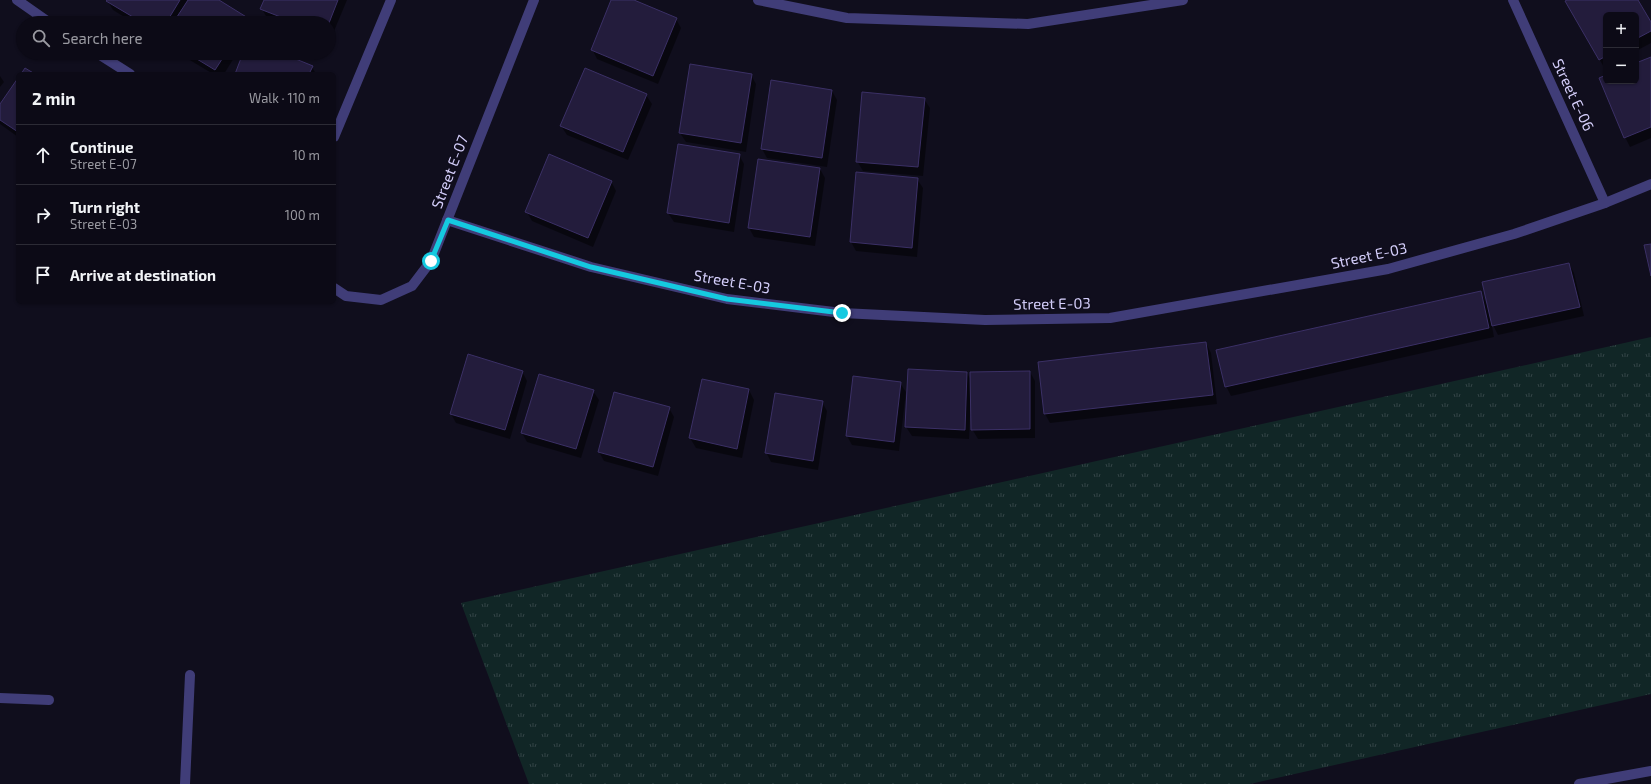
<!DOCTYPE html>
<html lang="en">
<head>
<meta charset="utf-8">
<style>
	body { margin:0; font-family:"Exo 2",sans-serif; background:#15131f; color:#f1f3f6 }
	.controls { position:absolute; right:12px; top:12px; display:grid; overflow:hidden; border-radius:6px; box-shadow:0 1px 3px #0004 }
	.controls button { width:36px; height:36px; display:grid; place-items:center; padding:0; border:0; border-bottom:1px solid #2c2b35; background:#0c0a16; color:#f1f3f6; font:20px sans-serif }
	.stop { position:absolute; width:12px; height:12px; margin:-9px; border:3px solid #15c9e0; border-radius:50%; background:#fff }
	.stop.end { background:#15c9e0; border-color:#fff; box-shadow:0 1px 4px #0008 }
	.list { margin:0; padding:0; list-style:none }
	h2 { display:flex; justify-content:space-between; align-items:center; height:52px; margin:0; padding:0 16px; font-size:17px }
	h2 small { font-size:13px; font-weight:400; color:#9a9aa1 }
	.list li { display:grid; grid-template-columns:26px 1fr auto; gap:12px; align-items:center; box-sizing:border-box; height:60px; padding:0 16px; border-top:1px solid #2c2b35 }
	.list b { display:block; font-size:15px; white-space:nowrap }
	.list p { margin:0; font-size:13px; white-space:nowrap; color:#9a9aa1 }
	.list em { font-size:13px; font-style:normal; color:#9a9aa1 }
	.icon { flex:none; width:22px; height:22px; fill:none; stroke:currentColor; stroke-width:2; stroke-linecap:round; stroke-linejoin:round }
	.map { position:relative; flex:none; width:1651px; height:784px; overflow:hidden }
	.search { position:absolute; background:#0c0a16; box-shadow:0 1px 3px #0004; left:16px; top:16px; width:320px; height:44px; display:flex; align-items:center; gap:10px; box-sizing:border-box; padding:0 14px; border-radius:22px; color:#9a9aa1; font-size:15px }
	.panel { position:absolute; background:#0c0a16; box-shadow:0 1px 3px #0004; left:16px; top:72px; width:320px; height:232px; border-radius:6px }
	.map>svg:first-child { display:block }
</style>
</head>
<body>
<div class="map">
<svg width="1651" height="784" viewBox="0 0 1651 784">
	<defs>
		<pattern id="grass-tufts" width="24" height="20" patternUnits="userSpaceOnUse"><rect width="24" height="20" fill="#112626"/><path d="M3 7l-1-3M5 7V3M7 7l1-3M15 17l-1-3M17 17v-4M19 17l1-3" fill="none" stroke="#334446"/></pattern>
	</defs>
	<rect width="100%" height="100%" fill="#100e1d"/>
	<polygon fill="url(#grass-tufts)" points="1651,337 1651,694 1250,784 529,784 461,603"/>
	<g fill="#0007">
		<polygon points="107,0 217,0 247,18 250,23 134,23 113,10"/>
		<polygon points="265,0 347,0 329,43 329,23 280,23 267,18 262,9"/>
		<polygon points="612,0 631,0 676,19 681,28 658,84 597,59 592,49"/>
		<polygon points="1569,0 1637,0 1651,24 1651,43 1636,51 1636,15 1606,15 1605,69 1566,2"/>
		<polygon points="178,53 237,53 224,74 213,74"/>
		<polygon points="244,53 279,53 312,67 316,74 236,74"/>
		<polygon points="1651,58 1651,138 1630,147 1625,137 1601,78 1606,76 1606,81 1636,81 1636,64"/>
		<polygon points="751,75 756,84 746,152 686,142 680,133"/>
		<polygon points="0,76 4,82 0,87"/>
		<polygon points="18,80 18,137 0,124 0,106"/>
		<polygon points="832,91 837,100 827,167 767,158 762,149"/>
		<polygon points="646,95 652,104 628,160 567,135 561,126"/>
		<polygon points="924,99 930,108 923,176 863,171 857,161"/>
		<polygon points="739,155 744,164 734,232 674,222 668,213"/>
		<polygon points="820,169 825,178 815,246 754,237 749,228"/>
		<polygon points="917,179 923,188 917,257 856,251 851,242"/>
		<polygon points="611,181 616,191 593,247 532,221 527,212"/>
		<polygon points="1569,264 1574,273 1584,316 1498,335 1491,321 1494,337 1231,396 1226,386 1480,292 1488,306"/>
		<polygon points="1206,343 1211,353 1217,404 1050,423 1045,414 1039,363"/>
		<polygon points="522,371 527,381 510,439 456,423 451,414"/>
		<polygon points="1030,372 1035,381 1035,438 978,439 972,429 972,416 970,416 969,439 912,436 906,427 967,373 972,382"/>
		<polygon points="703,380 749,390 754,400 742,458 696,448 690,438"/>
		<polygon points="900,383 906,392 899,451 852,445 847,436"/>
		<polygon points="593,391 599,400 581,458 527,442 522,433"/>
		<polygon points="822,402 827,411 818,470 771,462 766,452"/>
		<polygon points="669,408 674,417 658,476 604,461 599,452"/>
	</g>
	<g fill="#231c3c" stroke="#3b3066">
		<polygon points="107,0 180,0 166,23 143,23 106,1"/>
		<polygon points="188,0 219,0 248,18 244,23 173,23"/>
		<polygon points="264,0 338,0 329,23 296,23 260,9"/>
		<polygon points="611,0 634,0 677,18 653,76 591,50"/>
		<polygon points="1567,0 1638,0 1651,22 1651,31 1636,39 1636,15 1606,15 1606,56 1599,60 1565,1"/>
		<polygon points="187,53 226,53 215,70"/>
		<polygon points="243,53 281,53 313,66 309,74 235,74"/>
		<polygon points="1651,57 1651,127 1624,138 1599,78 1606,75 1606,81 1636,81 1636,63"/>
		<polygon points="690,64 752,74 741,143 679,133"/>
		<polygon points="25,68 35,74 21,74"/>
		<polygon points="585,68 647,94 623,152 560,126"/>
		<polygon points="18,78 18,132 0,120 0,104"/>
		<polygon points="771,80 832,90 822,158 761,149"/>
		<polygon points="862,92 925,98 918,167 856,162"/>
		<polygon points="678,144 740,154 729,223 667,213"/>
		<polygon points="549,154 612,181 588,238 525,212"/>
		<polygon points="758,159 820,168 810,237 748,228"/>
		<polygon points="856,172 918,178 912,248 850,242"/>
		<polygon points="1651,244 1651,276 1644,245"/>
		<polygon points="1569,263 1580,307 1492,326 1482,282"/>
		<polygon points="1481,291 1489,328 1225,387 1216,350"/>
		<polygon points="1206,342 1213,395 1044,414 1038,362"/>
		<polygon points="468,354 523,371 505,430 450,414"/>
		<polygon points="908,369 967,372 965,430 905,427"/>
		<polygon points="1030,371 1030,429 971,430 970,372"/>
		<polygon points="539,374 594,390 576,449 521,433"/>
		<polygon points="853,376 901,382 894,442 846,436"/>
		<polygon points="702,379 749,389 737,449 689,438"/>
		<polygon points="614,392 670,407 653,467 598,452"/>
		<polygon points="775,393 823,401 813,461 765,453"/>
	</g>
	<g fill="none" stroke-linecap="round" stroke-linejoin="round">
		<g stroke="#403d78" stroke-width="10">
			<polyline points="17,0 50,23"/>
			<polyline points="758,0 847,18 1028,24 1183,0"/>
			<polyline points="1513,0 1605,203"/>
			<polyline points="97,53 130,74"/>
			<polyline points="334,137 391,0"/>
			<polyline points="447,220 591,267 727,299 842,313 985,320 1110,318 1388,269 1514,234 1605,203 1651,184"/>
			<polyline points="334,288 346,296 381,300 412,286 431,261 534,0"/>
			<polyline points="0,698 49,700"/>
			<polyline points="185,784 190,675"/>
			<polyline points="1579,784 1651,771"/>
		</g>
	</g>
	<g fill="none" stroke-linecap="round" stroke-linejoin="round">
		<polyline stroke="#15c9e0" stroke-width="5" points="431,261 448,220 591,267 727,299 842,313"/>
	</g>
	<g text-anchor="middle" stroke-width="3" stroke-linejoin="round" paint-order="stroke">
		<g font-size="15" fill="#d4cefa" stroke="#100e1d">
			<text transform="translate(1573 95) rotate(65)" y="5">Street E-06</text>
			<text transform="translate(450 172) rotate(-69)" y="5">Street E-07</text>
			<text transform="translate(1369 256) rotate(-12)" y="5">Street E-03</text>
			<text transform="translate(732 282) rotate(10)" y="5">Street E-03</text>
			<text transform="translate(1052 304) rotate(-1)" y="5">Street E-03</text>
		</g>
	</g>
</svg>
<div class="controls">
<button>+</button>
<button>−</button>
</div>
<div class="stop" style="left:431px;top:261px"></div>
<div class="stop end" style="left:842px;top:313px"></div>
<div class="search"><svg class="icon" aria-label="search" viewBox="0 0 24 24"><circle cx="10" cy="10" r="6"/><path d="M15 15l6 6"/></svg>Search here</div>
<section class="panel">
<h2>2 min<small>Walk · 110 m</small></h2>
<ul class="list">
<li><svg class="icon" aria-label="ahead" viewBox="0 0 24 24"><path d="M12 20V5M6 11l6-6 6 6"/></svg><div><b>Continue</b><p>Street E-07</p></div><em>10 m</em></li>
<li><svg class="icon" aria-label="right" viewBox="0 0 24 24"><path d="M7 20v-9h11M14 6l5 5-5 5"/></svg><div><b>Turn right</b><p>Street E-03</p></div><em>100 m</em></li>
<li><svg class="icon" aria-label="arrive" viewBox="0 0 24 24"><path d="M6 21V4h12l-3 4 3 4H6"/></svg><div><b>Arrive at destination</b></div></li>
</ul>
</section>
</div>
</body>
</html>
